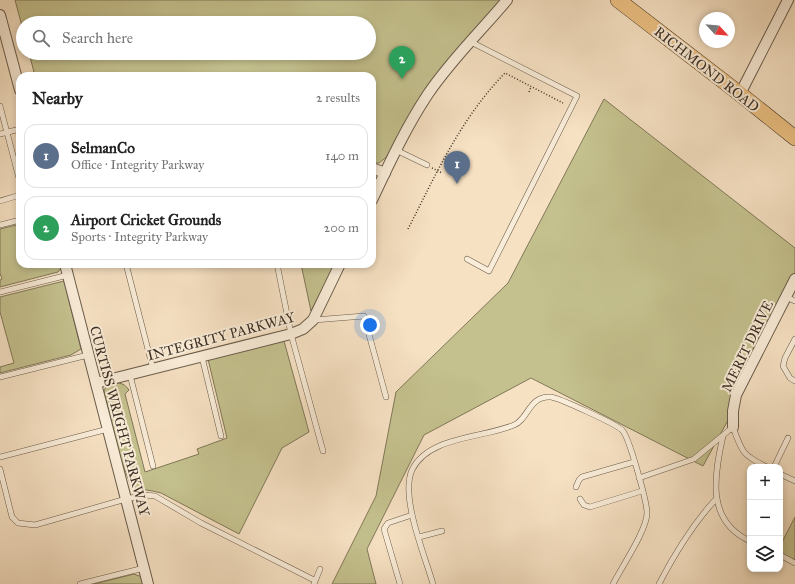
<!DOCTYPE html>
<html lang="en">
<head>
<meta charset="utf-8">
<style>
	body { margin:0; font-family:"IM FELL Great Primer",serif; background:#f2f2f2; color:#222 }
	.controls { position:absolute; right:12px; bottom:12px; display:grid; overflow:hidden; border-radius:8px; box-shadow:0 2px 6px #0003 }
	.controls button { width:36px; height:36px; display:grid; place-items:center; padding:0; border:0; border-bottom:1px solid #e0e0e0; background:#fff; color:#222; font:20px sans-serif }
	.compass { position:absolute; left:699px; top:12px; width:36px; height:36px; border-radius:50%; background:#fff; box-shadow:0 2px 6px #0003; rotate:116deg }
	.you { position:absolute; left:370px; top:325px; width:14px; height:14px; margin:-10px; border:3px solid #fff; border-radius:50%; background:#1a73e8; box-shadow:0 0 0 6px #1a73e833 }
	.badge { display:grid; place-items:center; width:26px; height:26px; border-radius:50%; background:#8f2418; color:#fff; font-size:13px; font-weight:700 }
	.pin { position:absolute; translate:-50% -33px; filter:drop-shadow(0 1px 2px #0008) }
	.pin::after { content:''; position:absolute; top:21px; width:14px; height:12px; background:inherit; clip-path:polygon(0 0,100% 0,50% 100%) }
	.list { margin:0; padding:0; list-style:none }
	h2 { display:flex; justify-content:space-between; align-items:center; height:52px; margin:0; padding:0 16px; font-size:17px }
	h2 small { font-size:13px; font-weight:400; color:#767676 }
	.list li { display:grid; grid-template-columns:26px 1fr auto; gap:12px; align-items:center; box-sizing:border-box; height:64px; margin:0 8px 8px; padding:0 8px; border:1px solid #e0e0e0; border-radius:12px }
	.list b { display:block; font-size:15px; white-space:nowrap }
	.list p { margin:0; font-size:13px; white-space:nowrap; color:#767676 }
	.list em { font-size:13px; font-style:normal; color:#767676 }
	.icon { flex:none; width:22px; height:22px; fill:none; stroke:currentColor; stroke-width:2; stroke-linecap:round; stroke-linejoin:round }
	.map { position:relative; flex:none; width:795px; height:584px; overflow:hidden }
	.search { position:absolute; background:#fff; box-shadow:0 2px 6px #0003; left:16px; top:16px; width:360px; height:44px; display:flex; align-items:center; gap:10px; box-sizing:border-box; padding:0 14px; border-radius:22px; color:#767676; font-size:15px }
	.panel { position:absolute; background:#fff; box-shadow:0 2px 6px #0003; left:16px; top:72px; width:360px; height:196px; border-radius:12px }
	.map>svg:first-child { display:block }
</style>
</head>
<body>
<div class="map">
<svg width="795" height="584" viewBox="0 0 795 584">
	<rect width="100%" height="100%" fill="#f6e1c3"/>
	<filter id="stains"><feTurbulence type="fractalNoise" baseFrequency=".005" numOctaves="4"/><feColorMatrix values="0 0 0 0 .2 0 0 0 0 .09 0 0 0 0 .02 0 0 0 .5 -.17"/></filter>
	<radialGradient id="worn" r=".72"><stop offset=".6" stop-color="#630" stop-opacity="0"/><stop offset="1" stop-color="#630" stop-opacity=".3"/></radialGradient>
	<g fill="#c4c18e" stroke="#807858">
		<path d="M15 0H502C472 38 434 69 411 112 401 129 396 152 379 163H372V76H35L29 53H369V23H23V30Z"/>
		<polygon points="604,99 795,248 795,279 733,411 703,466 531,378 424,435 367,549 376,584 332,584 376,496 396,392 508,283"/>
		<polygon points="20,224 20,264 60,264 61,268 58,272 0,287 0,280 2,279 0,273 0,229"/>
		<polygon points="301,264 335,264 311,311"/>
		<polygon points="64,281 81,349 71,355 0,373 0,367 14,363 0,312 0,297"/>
		<path d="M284 341 309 432 282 448 239 534 161 493C151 490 141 490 131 486L121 460 104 391 107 384C117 383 123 381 129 390L125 394 145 472 199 454 197 449 227 438 208 359Z"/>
		<polygon points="795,517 795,563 780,555 780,546"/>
		<polygon points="134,574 142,577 144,584 94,584"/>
	</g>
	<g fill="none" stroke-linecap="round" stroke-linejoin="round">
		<defs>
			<g id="service">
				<polyline points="0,106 20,182"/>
				<polyline points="0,134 20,129"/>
				<polyline points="396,150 427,165"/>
				<polyline points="0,201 20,195"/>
				<polyline points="0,225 20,220"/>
				<polyline points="467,259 489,271 577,96 471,42"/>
				<polyline points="126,264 153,369"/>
				<polyline points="277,264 291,334 323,451"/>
				<polyline points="0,292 68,275"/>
				<polyline points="786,297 795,301"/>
				<polyline points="314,320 364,316 386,397"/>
				<polyline points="795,339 785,358 783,366 790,378 795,381"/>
				<polyline points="202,357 221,436"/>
				<polyline points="130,375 153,466"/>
				<polyline points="0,377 88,355"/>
				<path d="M723 436C714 476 706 521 750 541"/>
				<polyline points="0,457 108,429"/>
				<polyline points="774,467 788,438"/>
				<polyline points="0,469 12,517 18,523 35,525 126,499 145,495 155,496 201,523 314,580"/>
				<polyline points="780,474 795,481"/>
				<path d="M639 478 694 459 733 427C742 452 742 455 767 467"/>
				<polyline points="576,487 579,480 582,477 634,462"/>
				<polyline points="580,499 584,505 590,507 642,491"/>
				<polyline points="419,537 442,531"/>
				<polyline points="780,555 795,563"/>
				<polyline points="80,584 144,568"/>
				<polyline points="314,584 320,569"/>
				<polyline points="400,584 384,529 388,523 412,515"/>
				<path d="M433 584C425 556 400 497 412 470 428 436 484 438 514 425 528 420 529 395 551 397 559 398 616 424 622 430 629 436 647 502 647 513 647 530 621 568 613 584"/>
				<path d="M659 584C675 553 692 525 716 499"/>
			</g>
			<g id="minor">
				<polyline points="0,15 20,90"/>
				<polyline points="740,94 788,0"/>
				<polyline points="372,168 385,173"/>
				<path d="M372 200C389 164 406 127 428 94 451 60 481 31 507 0"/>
				<polyline points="65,264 148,584"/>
				<polyline points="96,383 291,334 303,329 313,320 340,264"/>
				<polyline points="733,427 733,411 736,395 795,279"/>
			</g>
			<polyline id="primary" points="618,0 740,94 795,138"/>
		</defs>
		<use href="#service" stroke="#6a5c4b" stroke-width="6"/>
		<use href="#minor" stroke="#6a5c4b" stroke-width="12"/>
		<use href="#primary" stroke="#3c2f23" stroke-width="16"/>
		<g stroke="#3c2f23" stroke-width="1.5" stroke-dasharray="1 2" stroke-linecap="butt">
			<polyline points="529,92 531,87"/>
			<polyline points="432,168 442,173"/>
			<path d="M408 229C436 174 461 118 505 73L563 103"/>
		</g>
		<use href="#service" stroke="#f9ecd8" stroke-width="5"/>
		<use href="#minor" stroke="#f9ecd8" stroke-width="10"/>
		<use href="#primary" stroke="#ebc082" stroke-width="15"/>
	</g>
	<g text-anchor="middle" stroke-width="4" stroke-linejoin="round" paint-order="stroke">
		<g font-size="14" fill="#3c2f23" stroke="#f9ecd8">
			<text transform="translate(707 69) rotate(38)" y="5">RICHMOND ROAD</text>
			<text transform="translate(221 336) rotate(-15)" y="5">INTEGRITY PARKWAY</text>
			<text transform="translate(747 346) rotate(-64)" y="5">MERIT DRIVE</text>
			<text transform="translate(120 421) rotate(75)" y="5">CURTISS WRIGHT PARKWAY</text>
		</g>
	</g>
	<rect width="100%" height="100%" filter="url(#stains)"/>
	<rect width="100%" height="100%" fill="url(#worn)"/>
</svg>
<div class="controls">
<button>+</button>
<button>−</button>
<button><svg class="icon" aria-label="layers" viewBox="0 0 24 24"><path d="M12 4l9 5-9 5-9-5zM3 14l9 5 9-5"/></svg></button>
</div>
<svg class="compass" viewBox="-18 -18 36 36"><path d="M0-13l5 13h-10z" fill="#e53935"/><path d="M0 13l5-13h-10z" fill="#767676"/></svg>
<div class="you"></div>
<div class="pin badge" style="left:457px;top:184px;background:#5c6f8a">1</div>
<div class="pin badge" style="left:402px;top:79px;background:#2e9e5b">2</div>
<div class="search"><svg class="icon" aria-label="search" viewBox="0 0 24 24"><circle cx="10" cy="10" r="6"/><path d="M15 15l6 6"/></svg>Search here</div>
<section class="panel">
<h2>Nearby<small>2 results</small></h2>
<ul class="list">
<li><span class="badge" style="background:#5c6f8a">1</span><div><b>SelmanCo</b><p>Office · Integrity Parkway</p></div><em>140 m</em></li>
<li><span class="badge" style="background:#2e9e5b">2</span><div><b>Airport Cricket Grounds</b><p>Sports · Integrity Parkway</p></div><em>200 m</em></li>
</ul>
</section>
</div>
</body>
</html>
